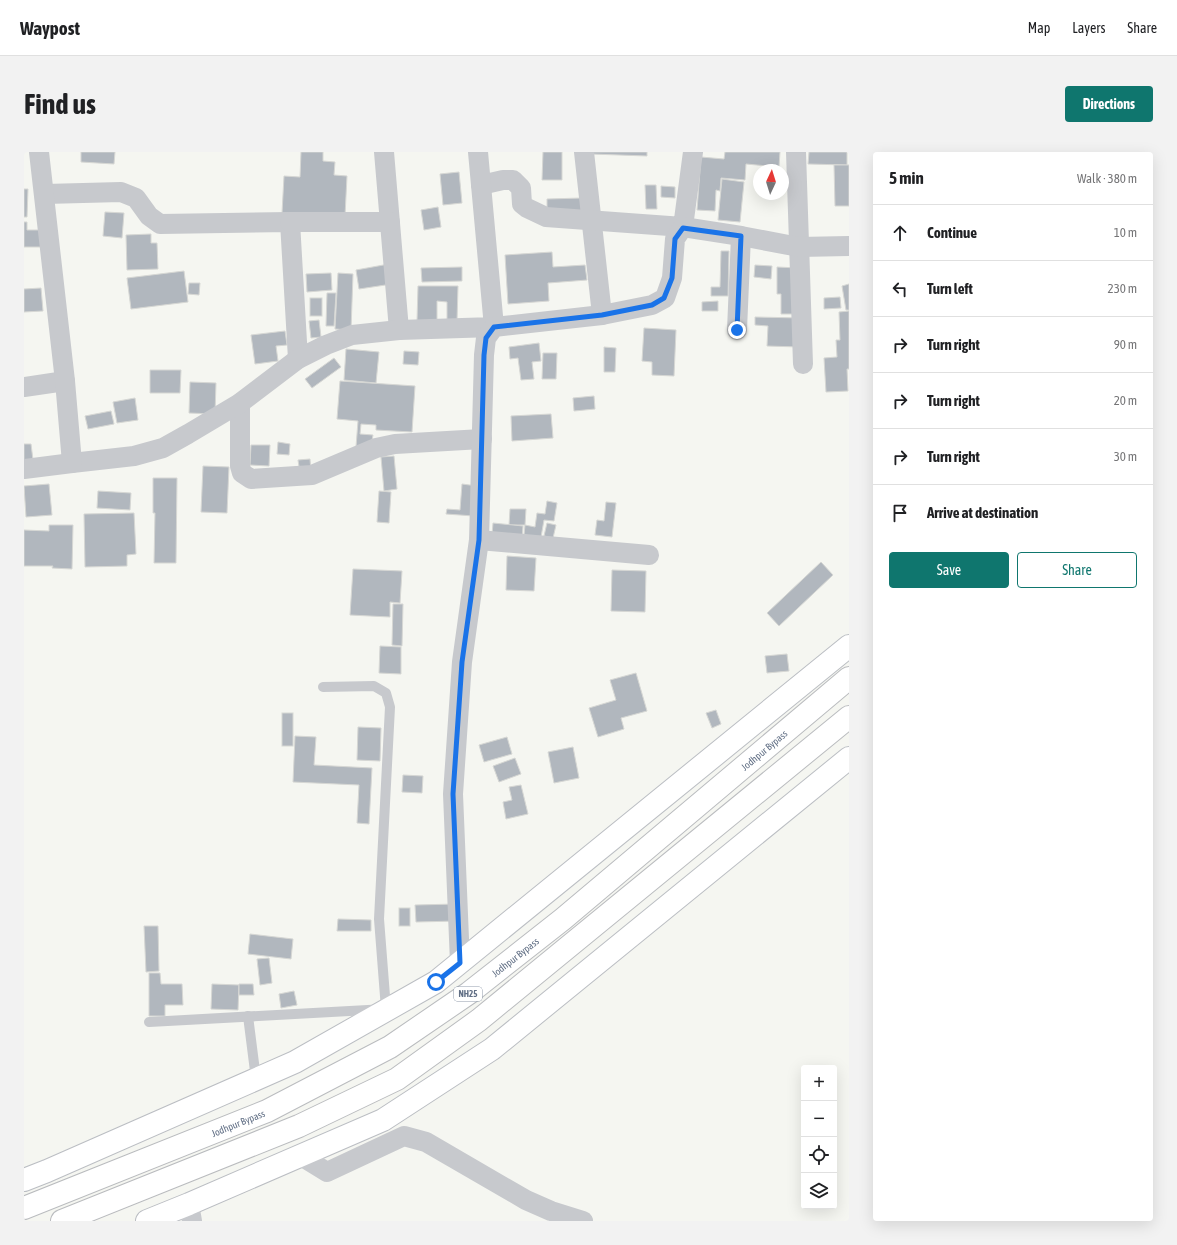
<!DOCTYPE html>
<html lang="en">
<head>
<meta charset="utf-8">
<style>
	body { margin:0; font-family:"Asap Condensed",sans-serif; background:#f2f2f2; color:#202124 }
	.controls { position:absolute; right:12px; bottom:12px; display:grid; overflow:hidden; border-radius:4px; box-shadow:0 4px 16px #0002 }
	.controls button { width:36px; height:36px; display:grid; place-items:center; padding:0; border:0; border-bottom:1px solid #e0e0e0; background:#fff; color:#202124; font:20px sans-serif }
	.compass { position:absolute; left:729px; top:12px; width:36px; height:36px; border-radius:50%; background:#fff; box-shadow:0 4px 16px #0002; rotate:4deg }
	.stop { position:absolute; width:12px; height:12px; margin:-9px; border:3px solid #1a73e8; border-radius:50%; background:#fff }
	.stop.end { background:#1a73e8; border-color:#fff; box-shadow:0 1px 4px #0008 }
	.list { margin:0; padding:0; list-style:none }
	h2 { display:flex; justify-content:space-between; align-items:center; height:52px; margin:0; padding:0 16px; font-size:17px }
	h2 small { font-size:13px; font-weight:400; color:#757577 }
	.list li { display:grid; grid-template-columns:26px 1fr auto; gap:12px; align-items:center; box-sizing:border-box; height:56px; padding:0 16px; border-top:1px solid #e0e0e0 }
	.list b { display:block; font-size:15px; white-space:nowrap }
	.list em { font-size:13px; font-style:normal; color:#757577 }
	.actions { display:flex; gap:8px; padding:12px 16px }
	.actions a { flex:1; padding:9px 0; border:1px solid #0f766e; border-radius:4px; text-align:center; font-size:14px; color:#0f766e }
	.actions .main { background:#0f766e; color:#fff }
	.icon { flex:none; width:22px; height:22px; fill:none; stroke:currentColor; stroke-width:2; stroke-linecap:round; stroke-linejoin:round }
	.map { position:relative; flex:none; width:825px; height:1069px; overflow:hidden; border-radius:4px }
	header { display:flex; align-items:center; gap:24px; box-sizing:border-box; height:56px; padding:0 20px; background:#fff; border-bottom:1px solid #e0e0e0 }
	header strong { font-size:19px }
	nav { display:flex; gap:22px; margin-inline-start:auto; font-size:14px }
	.intro { display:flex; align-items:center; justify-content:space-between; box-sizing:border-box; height:96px; padding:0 24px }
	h1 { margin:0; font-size:28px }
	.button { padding:10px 18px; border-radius:4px; background:#0f766e; color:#fff; font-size:14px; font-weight:700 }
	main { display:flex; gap:24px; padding:0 24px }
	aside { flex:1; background:#fff; border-radius:4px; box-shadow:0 4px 16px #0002 }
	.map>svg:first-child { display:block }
</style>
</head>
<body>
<header>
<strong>Waypost</strong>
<nav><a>Map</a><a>Layers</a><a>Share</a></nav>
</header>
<div class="intro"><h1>Find us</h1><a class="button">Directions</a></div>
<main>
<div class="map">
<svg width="825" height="1069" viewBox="0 0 825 1069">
	<rect width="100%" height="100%" fill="#f5f6f1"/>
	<g fill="#b1b7be" stroke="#d6d7d4">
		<polygon points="57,0 91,0 90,12 57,10"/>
		<polygon points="277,0 299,0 299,9 311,10 310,23 323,24 321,64 258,61 260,24 276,25"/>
		<polygon points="519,0 538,0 538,28 518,28"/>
		<polygon points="567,0 623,0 623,4 567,2"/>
		<polygon points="701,0 756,0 755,15 722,12 721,28 697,26 696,39 692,38 691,59 673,58 677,5 700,7"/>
		<polygon points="785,0 823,0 823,13 784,12"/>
		<polygon points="810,13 825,13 825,54 811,54"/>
		<polygon points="435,20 438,51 419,53 416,22"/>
		<polygon points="698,27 720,30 716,70 694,68"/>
		<polygon points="621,33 632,33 633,57 622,57"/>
		<polygon points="637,34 651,35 651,46 637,45"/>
		<polygon points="0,37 4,37 3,65 0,65"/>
		<polygon points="558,46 558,64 523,64 523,47"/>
		<polygon points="414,55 417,75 400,78 397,58"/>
		<polygon points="81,60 100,61 98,86 79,84"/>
		<polygon points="0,70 3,70 3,78 16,78 17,95 0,95"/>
		<polygon points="127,82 127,91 133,91 134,117 103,118 102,83"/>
		<polygon points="697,99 705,99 704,144 687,144 687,135 696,135"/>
		<polygon points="528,100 529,115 561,113 563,128 524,131 525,149 484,152 481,103"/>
		<polygon points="365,112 368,132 335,137 332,118"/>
		<polygon points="731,113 748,114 747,127 730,125"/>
		<polygon points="438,115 438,129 398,130 397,116"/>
		<polygon points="753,115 774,116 773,162 757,162 757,142 753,142"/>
		<polygon points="160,119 164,150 107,157 103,126"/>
		<polygon points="307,121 308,138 283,140 282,122"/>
		<polygon points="314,121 329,122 327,178 311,177"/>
		<polygon points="165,131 176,131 175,143 164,142"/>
		<polygon points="825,132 825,158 822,158 818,134"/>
		<polygon points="394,134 434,134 433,169 423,169 423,150 413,149 413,169 393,169"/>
		<polygon points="17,136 19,159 0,160 0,137"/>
		<polygon points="303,141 312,141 310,174 302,174"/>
		<polygon points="816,145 817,156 800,157 800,146"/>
		<rect x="286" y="146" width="12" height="18"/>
		<polygon points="694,149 694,159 678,159 678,150"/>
		<polygon points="825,159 825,217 823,217 824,239 802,240 800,206 813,205 812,188 816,188 815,160"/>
		<polygon points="731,165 777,166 776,195 743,194 744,174 731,173"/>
		<polygon points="295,168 297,185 287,186 285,169"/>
		<polygon points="620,176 652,178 650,224 628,223 628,210 618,209"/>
		<polygon points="261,179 263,193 252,194 254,209 231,212 227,183"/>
		<polygon points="515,191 517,209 508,210 510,227 497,228 494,206 486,207 485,195"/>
		<polygon points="580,195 592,196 591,220 580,220"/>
		<polygon points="322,197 355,200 352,231 320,228"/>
		<polygon points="380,199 395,200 394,213 379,212"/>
		<polygon points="519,201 533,201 532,227 518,227"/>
		<polygon points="310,206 317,215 288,236 281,227"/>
		<polygon points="126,218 157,218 156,241 126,241"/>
		<polygon points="316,229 391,234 388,280 352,278 352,273 337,272 336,282 349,283 347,294 332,295 334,269 313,267"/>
		<polygon points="166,230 192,231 191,262 165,261"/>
		<polygon points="570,244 571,257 550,259 549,246"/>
		<polygon points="111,246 114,268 93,271 89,250"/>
		<polygon points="87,259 90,272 64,277 61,264"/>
		<polygon points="527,262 529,286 488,289 487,264"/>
		<polygon points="254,290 266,292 265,303 253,302"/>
		<polygon points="0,292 7,292 9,308 0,309"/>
		<polygon points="227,293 246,293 245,314 226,313"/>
		<polygon points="370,304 373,337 360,339 357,305"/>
		<polygon points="286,307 287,320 276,321 274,308"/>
		<polygon points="179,314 205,315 203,361 177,360"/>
		<polygon points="129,326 153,326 152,411 130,411 131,361 129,361"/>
		<polygon points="25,332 28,363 2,365 0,334"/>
		<polygon points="438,332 453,334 450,364 422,362 423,357 436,358"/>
		<polygon points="74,339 107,341 106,358 73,356"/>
		<polygon points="355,339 367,340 365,371 353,370"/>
		<polygon points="523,349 533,351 530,369 520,368 517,385 500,383 501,373 511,375 513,361 521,362"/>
		<polygon points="582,350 592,351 588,385 571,383 573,368 580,369"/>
		<polygon points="486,357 502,357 501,373 485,373"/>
		<polygon points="110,361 112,402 103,403 103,414 61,415 60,362"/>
		<polygon points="469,371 499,374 498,387 468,383"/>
		<polygon points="523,371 532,373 529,386 520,384"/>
		<polygon points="25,373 49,373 48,417 28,416 29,414 0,414 0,378 25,379"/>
		<polygon points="483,404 512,406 510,439 482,438"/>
		<polygon points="797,410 809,423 755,474 743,461"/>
		<polygon points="329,417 378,419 376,451 366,450 366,465 326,463"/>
		<polygon points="588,418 622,419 621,460 587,459"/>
		<polygon points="369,452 379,452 378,494 368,493"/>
		<polygon points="356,494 377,495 377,522 355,521"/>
		<polygon points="763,502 765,519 743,521 741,504"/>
		<polygon points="612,521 623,559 597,566 600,577 574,585 565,556 592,548 586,528"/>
		<polygon points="692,558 697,572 688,576 682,561"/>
		<rect x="258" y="561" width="11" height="33"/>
		<polygon points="334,575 357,576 356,609 333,608"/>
		<polygon points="271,584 292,585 290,613 348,616 345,672 333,671 335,633 269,630"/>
		<polygon points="483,585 488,602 460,610 455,593"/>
		<polygon points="549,595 555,626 530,631 524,600"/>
		<polygon points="491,606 497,622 475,630 469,614"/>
		<polygon points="379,623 399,624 398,641 378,640"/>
		<polygon points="497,633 504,662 482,667 479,650 488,648 485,635"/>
		<polygon points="433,752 433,769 392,770 391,753"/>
		<rect x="375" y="756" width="11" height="18"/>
		<polygon points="314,767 347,768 347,779 313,779"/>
		<polygon points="120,774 134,774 135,819 122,820"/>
		<polygon points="226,782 269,787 267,807 224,802"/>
		<polygon points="245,806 248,831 236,833 233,807"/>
		<polygon points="125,821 136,821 137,832 158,832 159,853 141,853 141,864 125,864"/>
		<polygon points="188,832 215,833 214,858 187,857"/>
		<polygon points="215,832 229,832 230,843 215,843"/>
		<polygon points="270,839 273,853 257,856 255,842"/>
	</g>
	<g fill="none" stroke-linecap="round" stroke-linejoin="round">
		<defs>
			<g id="secondary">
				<polyline points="0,1028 23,1019 271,910 412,830 825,494"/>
				<polyline points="123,1069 165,1052 359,968 468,897 825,606"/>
			</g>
			<g id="highway">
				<polyline points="0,1056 243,959 366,895 445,841 539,767 825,526"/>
				<polyline points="38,1069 275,974 373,927 455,868 825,565"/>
			</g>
		</defs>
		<use href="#secondary" stroke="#bbbec3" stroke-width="24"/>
		<use href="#highway" stroke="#babcbf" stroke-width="24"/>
		<g stroke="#c7c9cd" stroke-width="10">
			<polyline points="224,864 232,927"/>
			<polyline points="125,870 362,857 355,767 366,555 362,541 350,534 299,535"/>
		</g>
		<g stroke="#c7c9cd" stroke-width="20">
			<polyline points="360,0 375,178"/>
			<polyline points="560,0 578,163"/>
			<polyline points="772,0 779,212"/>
			<polyline points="457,33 479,28 489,28 497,36 498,52 503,56 522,65 659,75 669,0"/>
			<polyline points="21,42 97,40 112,46 125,64 136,72 266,70 274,207"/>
			<polyline points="266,70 366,70"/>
			<polyline points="713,178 717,84"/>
			<polyline points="0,235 41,229"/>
			<polyline points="216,251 216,314 218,321 227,327 288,323 352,296 371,292 458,287"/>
			<polyline points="48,311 110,304 139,296 164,282 216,251 274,207 302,193 328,183 375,178 470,175 454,0"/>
			<polyline points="0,317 48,311 41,229 15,0"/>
			<polyline points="455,388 625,403"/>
			<polyline points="436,811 429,642 438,510 455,388 460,203 462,186 470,175 578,163 628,153 641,146 648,126 651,87 659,75 717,84 775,95 825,94"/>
			<polyline points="277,1004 303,1020 380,984 402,990 502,1048 527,1059 559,1069"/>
			<polyline points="165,1052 168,1069"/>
		</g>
		<use href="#secondary" stroke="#fff" stroke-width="22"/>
		<use href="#highway" stroke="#fff" stroke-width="22"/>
	</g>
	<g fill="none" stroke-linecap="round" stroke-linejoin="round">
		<polyline stroke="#1a73e8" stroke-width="5" points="412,830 436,811 429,642 438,510 455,388 460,203 462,186 470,175 578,163 628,153 640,146 648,126 651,87 659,76 717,84 713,178"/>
	</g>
	<g text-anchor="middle" stroke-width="4" stroke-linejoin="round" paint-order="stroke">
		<rect fill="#fff" stroke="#909aaa" stroke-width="1" x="430" y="835" width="28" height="14" rx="3"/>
		<g font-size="9" font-weight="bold" fill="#616f85">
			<text x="444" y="845">NH25</text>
		</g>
		<g font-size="10" fill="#616f85" stroke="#fff">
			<text transform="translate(740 598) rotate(-40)" y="4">Jodhpur Bypass</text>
			<text transform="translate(491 805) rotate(-38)" y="4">Jodhpur Bypass</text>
			<text transform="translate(214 971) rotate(-22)" y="4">Jodhpur Bypass</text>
		</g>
	</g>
</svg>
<div class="controls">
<button>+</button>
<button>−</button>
<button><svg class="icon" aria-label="locate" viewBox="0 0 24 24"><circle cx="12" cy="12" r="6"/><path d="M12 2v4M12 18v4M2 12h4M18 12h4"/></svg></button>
<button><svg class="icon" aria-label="layers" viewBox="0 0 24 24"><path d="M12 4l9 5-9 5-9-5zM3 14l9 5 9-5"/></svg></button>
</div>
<svg class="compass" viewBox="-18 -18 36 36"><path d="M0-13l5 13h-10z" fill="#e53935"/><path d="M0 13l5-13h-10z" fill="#757577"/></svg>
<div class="stop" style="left:412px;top:830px"></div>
<div class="stop end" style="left:713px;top:178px"></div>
</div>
<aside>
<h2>5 min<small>Walk · 380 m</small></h2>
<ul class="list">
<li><svg class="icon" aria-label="ahead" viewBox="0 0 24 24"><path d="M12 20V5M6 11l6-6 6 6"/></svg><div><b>Continue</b></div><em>10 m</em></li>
<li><svg class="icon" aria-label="left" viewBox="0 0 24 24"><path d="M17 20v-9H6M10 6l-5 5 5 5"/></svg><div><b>Turn left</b></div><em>230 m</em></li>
<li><svg class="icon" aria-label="right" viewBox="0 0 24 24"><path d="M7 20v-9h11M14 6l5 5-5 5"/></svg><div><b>Turn right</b></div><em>90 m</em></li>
<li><svg class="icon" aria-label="right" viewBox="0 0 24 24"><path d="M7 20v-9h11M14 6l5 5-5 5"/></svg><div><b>Turn right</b></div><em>20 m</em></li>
<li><svg class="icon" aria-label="right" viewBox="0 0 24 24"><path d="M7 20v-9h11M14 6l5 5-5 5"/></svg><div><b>Turn right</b></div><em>30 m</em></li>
<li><svg class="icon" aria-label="arrive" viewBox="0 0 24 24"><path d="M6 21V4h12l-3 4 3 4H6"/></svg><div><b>Arrive at destination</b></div></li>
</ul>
<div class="actions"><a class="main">Save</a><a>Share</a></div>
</aside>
</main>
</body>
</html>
